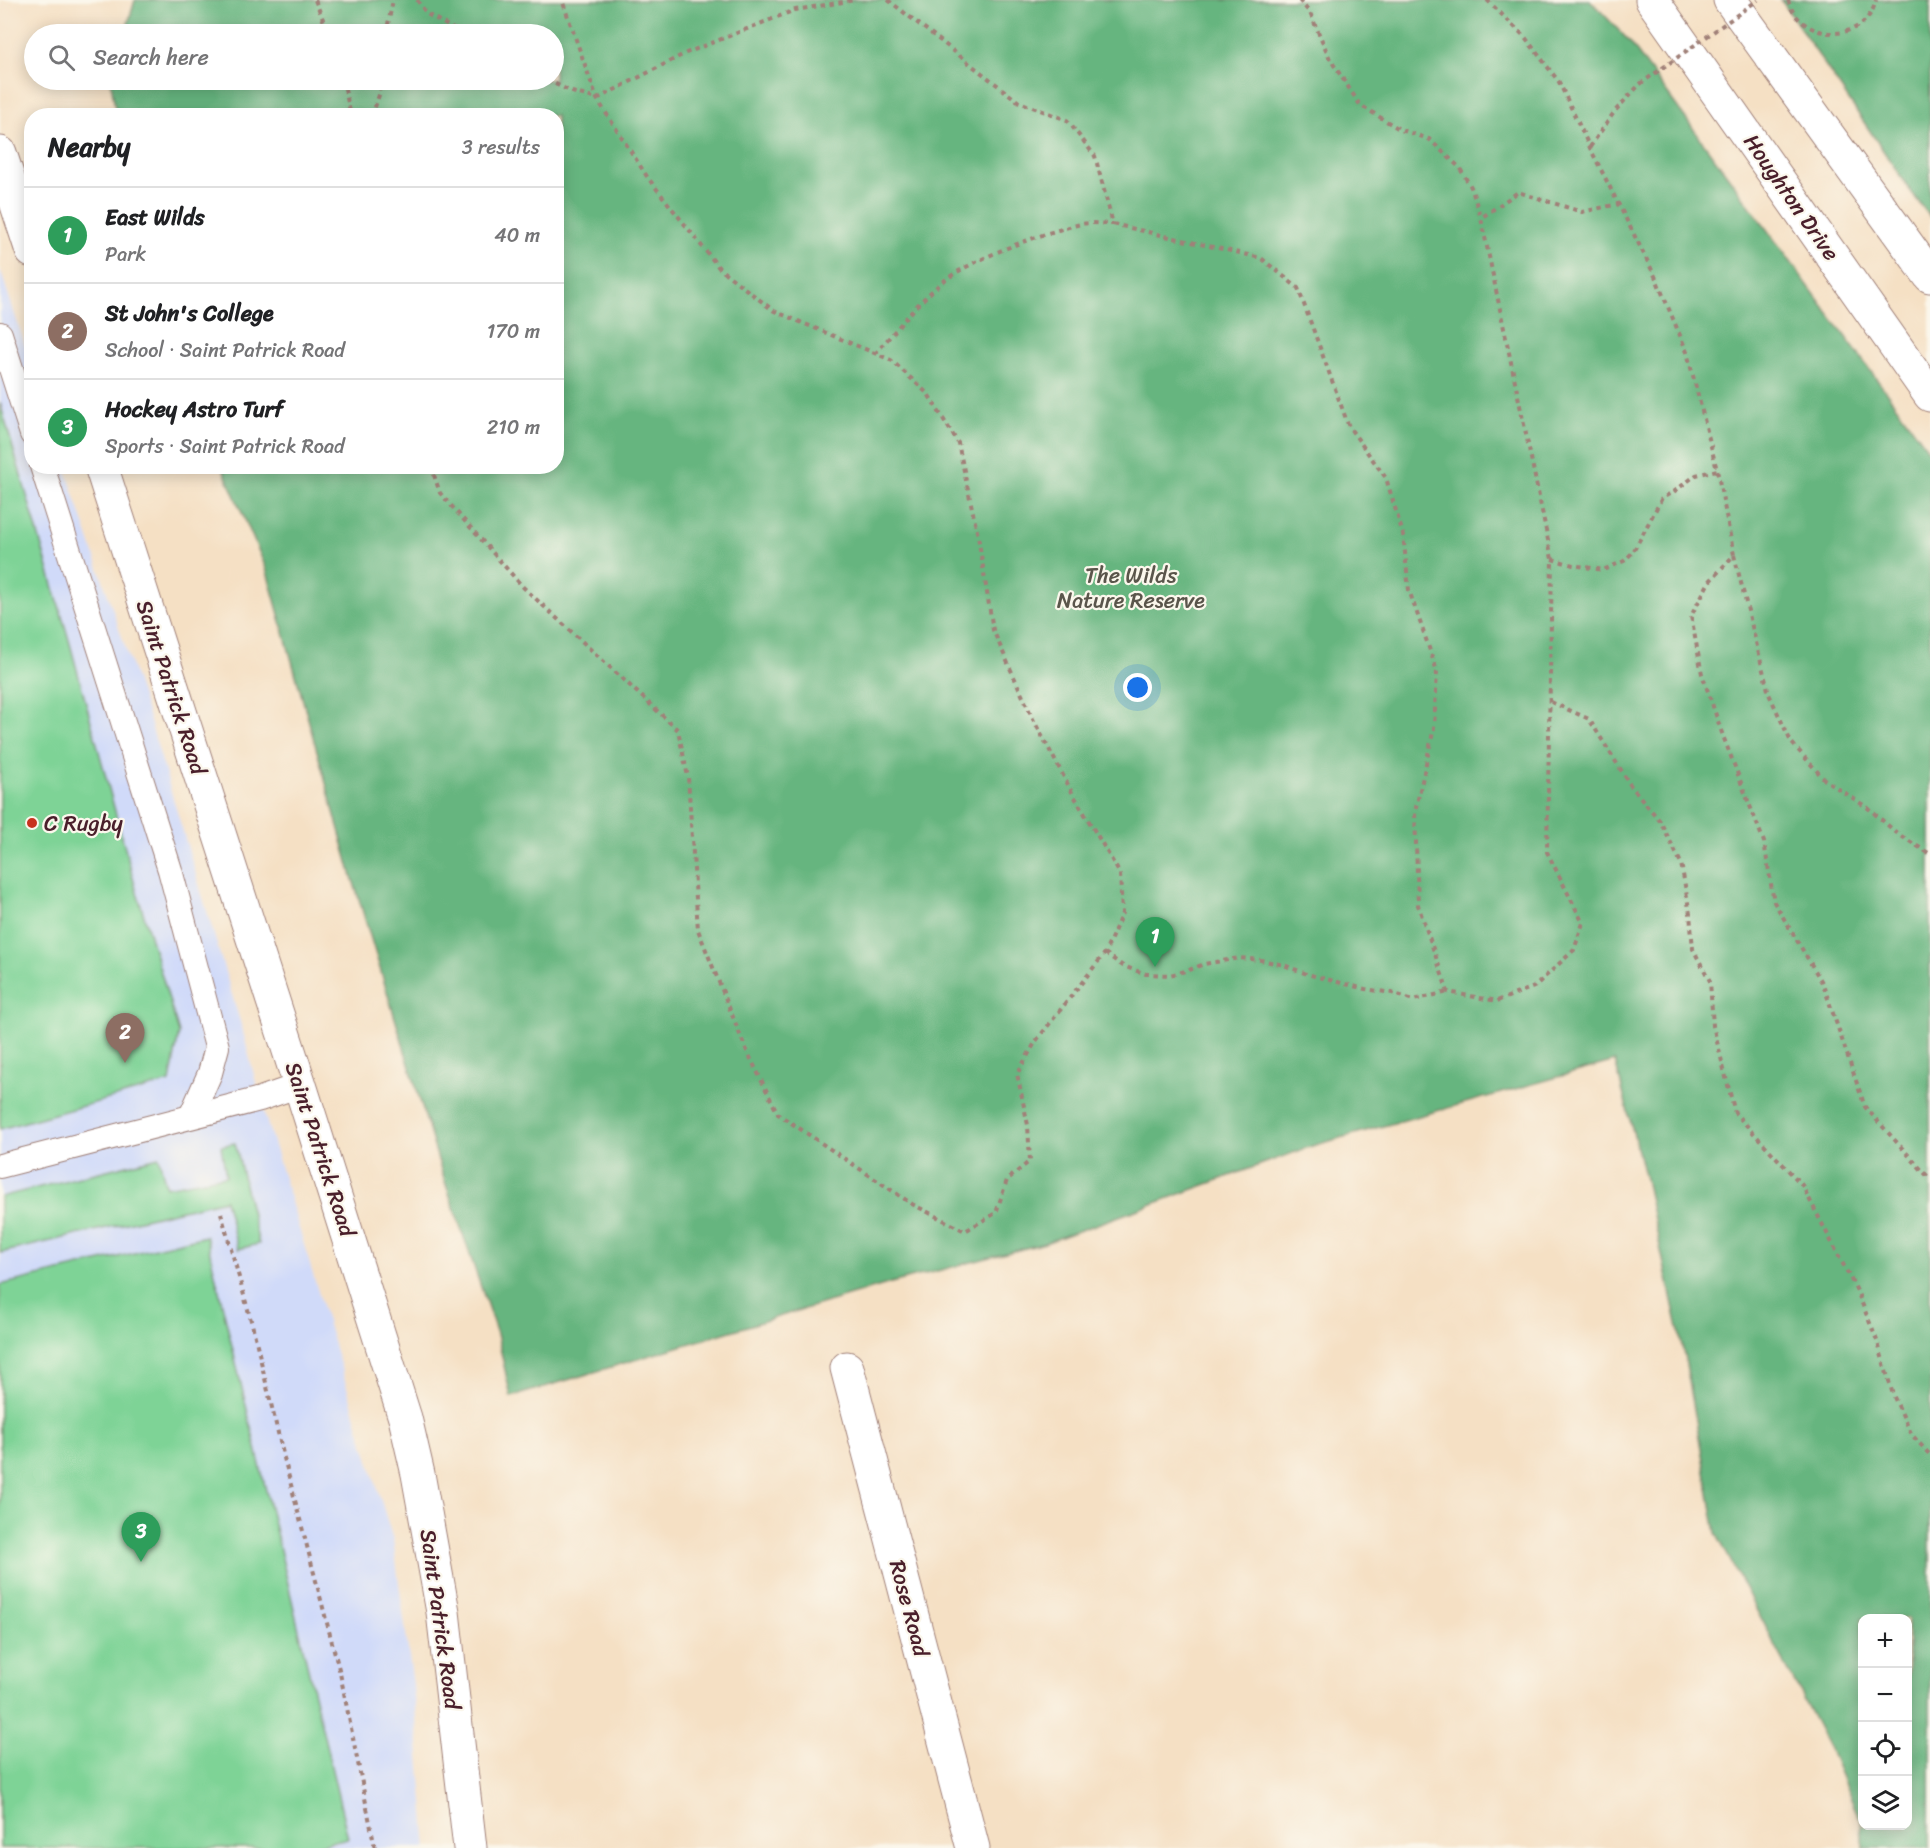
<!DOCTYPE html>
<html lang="en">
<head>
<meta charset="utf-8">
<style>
	body { margin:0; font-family:Sriracha,sans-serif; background:#f6f6f6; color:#202124 }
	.controls { position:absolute; right:18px; bottom:18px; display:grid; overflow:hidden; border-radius:12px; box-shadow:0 3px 15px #0003 }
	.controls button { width:54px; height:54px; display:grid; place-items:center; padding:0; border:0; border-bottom:2px solid #e0e0e0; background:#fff; color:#202124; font:30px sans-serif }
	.you { position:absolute; left:1138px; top:688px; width:21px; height:21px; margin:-15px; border:4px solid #fff; border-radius:50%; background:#1a73e8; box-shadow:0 0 0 9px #1a73e833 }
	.badge { display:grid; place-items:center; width:39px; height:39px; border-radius:50%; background:#111827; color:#fff; font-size:20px; font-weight:700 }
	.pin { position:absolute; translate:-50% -50px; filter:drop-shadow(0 2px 3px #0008) }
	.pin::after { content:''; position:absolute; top:32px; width:21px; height:18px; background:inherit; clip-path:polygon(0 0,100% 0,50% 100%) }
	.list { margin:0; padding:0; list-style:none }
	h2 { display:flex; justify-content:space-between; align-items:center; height:78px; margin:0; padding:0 24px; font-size:26px }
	h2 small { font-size:20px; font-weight:400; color:#757577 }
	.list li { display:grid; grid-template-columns:39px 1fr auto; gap:18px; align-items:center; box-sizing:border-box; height:96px; padding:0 24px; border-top:2px solid #e0e0e0 }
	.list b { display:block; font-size:22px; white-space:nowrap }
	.list p { margin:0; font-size:20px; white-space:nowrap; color:#757577 }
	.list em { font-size:20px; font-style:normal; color:#757577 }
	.icon { flex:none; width:33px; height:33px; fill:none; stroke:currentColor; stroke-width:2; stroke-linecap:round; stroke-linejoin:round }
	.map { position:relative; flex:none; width:1930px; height:1848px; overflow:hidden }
	.search { position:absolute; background:#fff; box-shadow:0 3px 15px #0003; left:24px; top:24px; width:540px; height:66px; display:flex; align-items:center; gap:15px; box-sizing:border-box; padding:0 21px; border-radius:33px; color:#757577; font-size:22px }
	.panel { position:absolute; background:#fff; box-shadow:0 3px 15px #0003; left:24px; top:108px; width:540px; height:366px; border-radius:24px }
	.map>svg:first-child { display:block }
</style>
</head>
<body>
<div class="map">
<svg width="1930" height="1848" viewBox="0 0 1930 1848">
	<rect width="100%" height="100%" fill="#fbf7ec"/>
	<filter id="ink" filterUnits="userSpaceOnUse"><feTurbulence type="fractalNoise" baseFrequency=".0167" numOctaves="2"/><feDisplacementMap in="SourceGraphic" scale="12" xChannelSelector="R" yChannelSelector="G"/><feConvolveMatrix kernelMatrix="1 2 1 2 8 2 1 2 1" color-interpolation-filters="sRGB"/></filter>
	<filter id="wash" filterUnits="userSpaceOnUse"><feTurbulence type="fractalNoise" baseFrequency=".008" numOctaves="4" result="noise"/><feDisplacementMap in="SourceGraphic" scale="24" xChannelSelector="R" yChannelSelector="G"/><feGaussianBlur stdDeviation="1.35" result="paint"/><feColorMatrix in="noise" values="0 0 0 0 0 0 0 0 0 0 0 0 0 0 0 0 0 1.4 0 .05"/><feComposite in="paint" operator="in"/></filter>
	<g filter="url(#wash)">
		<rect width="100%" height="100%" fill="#f5e0c4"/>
		<polygon fill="#d0daf9" points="0,269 31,364 32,466 65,467 148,715 242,1028 260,1099 393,1540 413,1685 427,1848 0,1848"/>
		<g fill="#7ed396" stroke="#647960" stroke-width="1.5">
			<polygon points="0,403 69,640 136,889 179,1033 170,1082 0,1129"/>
			<polygon points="235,1143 259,1244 238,1249 225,1200 0,1253 0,1197 159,1157 166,1187 226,1176 221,1146"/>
			<polygon points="206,1236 348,1838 305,1848 0,1848 0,1285"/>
		</g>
		<g fill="#66b57f" stroke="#586a55" stroke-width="1.5" fill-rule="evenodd">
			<path d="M135 0H1590L1629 41 1930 452V1848H1863L1861 1822 1830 1750 1716 1533 1686 1364 1646 1183 1615 1061 1312 1146 1045 1243 891 1283 511 1397 497 1334 442 1173 351 873 266 568 222 467 556 466V116L116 115 111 82V80H554V34H125ZM1862 1618H1908V1826H1862Z"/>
			<polygon points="1781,0 1930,0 1930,217 1912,193"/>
		</g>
	</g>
	<g filter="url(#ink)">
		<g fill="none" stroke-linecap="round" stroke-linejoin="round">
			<defs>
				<g id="service">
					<polyline points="0,334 32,434"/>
					<polyline points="42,466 170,870 217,1047 210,1073 191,1116"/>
					<polyline points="0,1166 260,1099 300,1085"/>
				</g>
				<g id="minor">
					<polyline points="0,153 32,251"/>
					<polyline points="101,466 300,1085 405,1418 418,1474 443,1612 470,1848"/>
					<polyline points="847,1368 973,1848"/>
				</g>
				<g id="secondary">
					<polyline points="1652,0 1930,395"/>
					<polyline points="1730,0 1930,276"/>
				</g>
			</defs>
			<use href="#service" stroke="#a08078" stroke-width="26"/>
			<use href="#minor" stroke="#a08078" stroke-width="35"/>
			<use href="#secondary" stroke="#a08078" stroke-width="35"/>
			<g stroke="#a08078" stroke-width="4" stroke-dasharray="4.5 4.5" stroke-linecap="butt">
				<polyline points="315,0 329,34"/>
				<polyline points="417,0 427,14 462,34"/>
				<polyline points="888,0 1019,102 1067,120 1095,156 1113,224 1261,258 1298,288 1349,427 1386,478 1403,534 1409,590 1437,671 1434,728 1415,812 1418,905 1448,992 1497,1001 1534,987 1574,950 1583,923 1547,852 1552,559 1481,218 1518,192 1582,212 1618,204"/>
				<polyline points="1299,0 1310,13 1330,59 1360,105 1401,130 1429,139 1459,167 1471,187 1481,218"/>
				<polyline points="1487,0 1525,37 1559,82 1590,148 1655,276 1687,352 1717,470 1734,555 1709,582 1691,616 1702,674 1723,736 1764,842 1774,902 1823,984 1865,1107 1930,1179"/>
				<path d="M1788 0C1801 44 1866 44 1876 0"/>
				<polyline points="386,34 393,0"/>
				<polyline points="343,80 351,116"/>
				<polyline points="547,80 572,92 597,99 686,53 795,10 855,0"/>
				<polyline points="372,116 380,92 381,80"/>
				<polyline points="1590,147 1615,111 1640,84"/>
				<path d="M875 354C897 329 918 301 945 280 975 258 1044 232 1081 224 1091 222 1103 224 1113 224"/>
				<polyline points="431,466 440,493 523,587 678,730 688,777 698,930 745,1047 778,1114 912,1204 965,1231 996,1213 1007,1180 1030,1161 1028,1125 1017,1074 1036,1041 1105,953 1122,913 1120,874 1073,794 1033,719 993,630 978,536 958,443 928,394 891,360 774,311 720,269 648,178 597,99 562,0"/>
				<polyline points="1734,555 1769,694 1791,742 1825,780 1868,808 1898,834 1930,854"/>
				<polyline points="1552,559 1573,565 1603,570 1624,561 1633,552 1662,498 1675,491 1696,475 1717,470"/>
				<polyline points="1551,702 1589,719 1631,786 1660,821 1681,863 1690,914 1693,949 1710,981 1713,1026 1735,1113 1802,1185 1857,1291 1878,1343 1893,1395 1912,1435 1930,1455"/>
				<polyline points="1105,953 1123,966 1146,974 1170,975 1189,970 1204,964 1239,958 1261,960 1284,965 1307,974 1365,989 1392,993 1413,1000 1448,992"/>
				<polyline points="221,1213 252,1324 284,1458 340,1673 375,1848"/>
			</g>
			<use href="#service" stroke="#fff" stroke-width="24"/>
			<use href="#minor" stroke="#fff" stroke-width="33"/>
			<use href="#secondary" stroke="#fff" stroke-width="33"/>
			<polyline stroke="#a08078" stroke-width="4" stroke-dasharray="4.5 4.5" stroke-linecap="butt" points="1640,84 1758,0"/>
		</g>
	</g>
	<circle fill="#c8321e" stroke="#fbf7ec" stroke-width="2" cx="32" cy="823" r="6"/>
	<g text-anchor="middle" stroke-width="4.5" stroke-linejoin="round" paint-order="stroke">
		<g font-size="22" fill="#4a1f2b" stroke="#fbf7ec">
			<text transform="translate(1792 197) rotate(55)" y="8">Houghton Drive</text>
			<text transform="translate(172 687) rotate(72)" y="8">Saint Patrick Road</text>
			<text transform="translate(321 1149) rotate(72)" y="8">Saint Patrick Road</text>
			<text transform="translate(910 1608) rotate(75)" y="8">Rose Road</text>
			<text transform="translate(441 1619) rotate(82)" y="8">Saint Patrick Road</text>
		</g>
		<g font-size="22" fill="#5a554b" stroke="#fbf7ec">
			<text x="1131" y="583">The Wilds<tspan x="1131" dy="25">Nature Reserve</tspan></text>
		</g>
		<g font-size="22" fill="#4a1f2b" stroke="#fbf7ec" text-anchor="start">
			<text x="44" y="831">C Rugby</text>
		</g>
	</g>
</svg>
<div class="controls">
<button>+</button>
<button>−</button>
<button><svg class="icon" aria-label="locate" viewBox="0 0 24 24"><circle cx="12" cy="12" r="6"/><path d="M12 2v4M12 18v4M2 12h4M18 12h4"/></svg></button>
<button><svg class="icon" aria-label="layers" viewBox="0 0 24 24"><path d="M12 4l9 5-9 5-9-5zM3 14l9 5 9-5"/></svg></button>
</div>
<div class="you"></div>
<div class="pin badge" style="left:1155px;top:967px;background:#2e9e5b">1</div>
<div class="pin badge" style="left:125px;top:1063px;background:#8d6e63">2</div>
<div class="pin badge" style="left:141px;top:1562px;background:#2e9e5b">3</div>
<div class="search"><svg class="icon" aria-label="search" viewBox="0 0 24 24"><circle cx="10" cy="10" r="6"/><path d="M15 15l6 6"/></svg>Search here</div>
<section class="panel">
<h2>Nearby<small>3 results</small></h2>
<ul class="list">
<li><span class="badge" style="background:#2e9e5b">1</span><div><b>East Wilds</b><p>Park</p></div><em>40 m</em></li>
<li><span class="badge" style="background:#8d6e63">2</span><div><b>St John's College</b><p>School · Saint Patrick Road</p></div><em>170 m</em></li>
<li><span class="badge" style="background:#2e9e5b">3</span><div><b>Hockey Astro Turf</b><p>Sports · Saint Patrick Road</p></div><em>210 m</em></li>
</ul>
</section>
</div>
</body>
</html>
